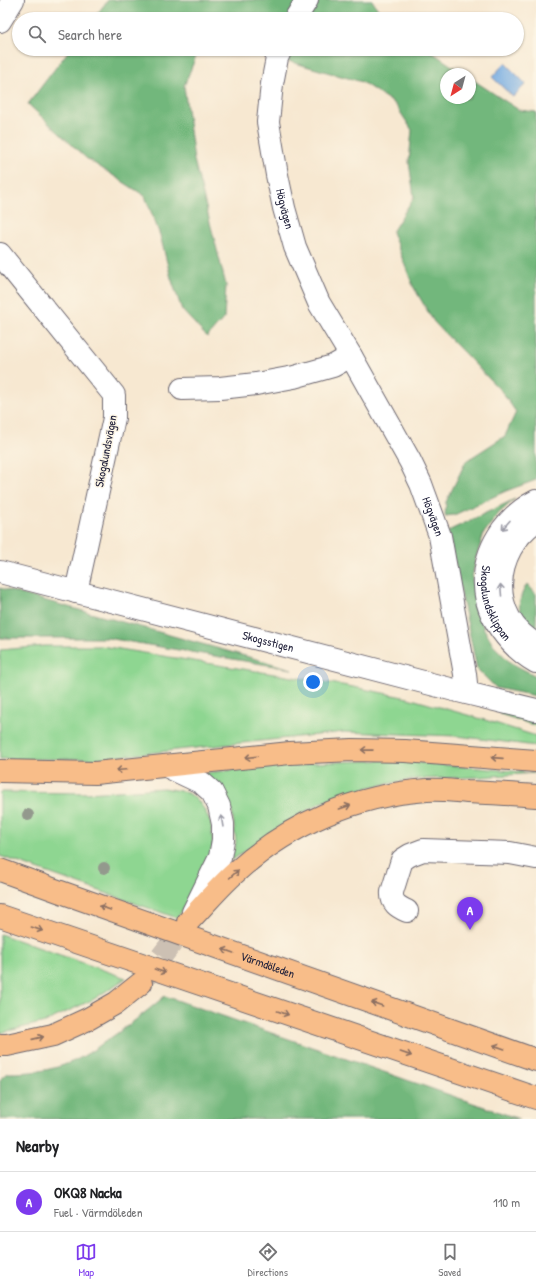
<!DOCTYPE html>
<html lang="en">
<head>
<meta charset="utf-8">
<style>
	body { margin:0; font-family:"Patrick Hand",sans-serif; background:#f2f2f2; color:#202124 }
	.compass { position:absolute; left:440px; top:68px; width:36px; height:36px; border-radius:50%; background:#fff; box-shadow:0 1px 3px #0004; rotate:216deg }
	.you { position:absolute; left:313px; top:682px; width:14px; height:14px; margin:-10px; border:3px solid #fff; border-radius:50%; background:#1a73e8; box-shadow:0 0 0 6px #1a73e833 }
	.badge { display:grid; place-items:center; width:26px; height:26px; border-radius:50%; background:#7c3aed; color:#fff; font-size:13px; font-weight:700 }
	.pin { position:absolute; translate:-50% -33px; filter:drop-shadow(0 1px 2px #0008) }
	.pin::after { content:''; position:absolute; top:21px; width:14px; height:12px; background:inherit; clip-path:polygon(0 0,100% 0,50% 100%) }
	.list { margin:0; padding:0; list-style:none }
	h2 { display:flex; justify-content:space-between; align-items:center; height:52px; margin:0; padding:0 16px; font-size:17px }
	h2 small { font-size:13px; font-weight:400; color:#757577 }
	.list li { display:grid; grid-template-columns:26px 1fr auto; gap:12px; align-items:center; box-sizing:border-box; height:60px; padding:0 16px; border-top:1px solid #e0e0e0 }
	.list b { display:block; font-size:15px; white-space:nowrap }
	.list p { margin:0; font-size:13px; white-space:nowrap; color:#757577 }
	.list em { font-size:13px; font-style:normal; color:#757577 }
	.icon { flex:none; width:22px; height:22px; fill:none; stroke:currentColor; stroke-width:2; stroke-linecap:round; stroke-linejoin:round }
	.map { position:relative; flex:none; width:536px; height:1119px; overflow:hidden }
	.search { position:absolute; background:#fff; box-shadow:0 1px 3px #0004; left:12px; right:12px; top:12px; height:44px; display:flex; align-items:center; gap:10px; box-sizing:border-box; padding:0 14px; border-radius:22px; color:#757577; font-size:15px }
	.sheet { height:112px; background:#fff }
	nav { display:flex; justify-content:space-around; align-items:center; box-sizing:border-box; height:56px; border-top:1px solid #e0e0e0; background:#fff; font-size:11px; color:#757577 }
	nav a { display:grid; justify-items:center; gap:2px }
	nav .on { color:#7c3aed }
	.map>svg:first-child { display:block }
</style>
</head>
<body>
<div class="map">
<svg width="536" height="1119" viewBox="0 0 536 1119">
	<rect width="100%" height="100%" fill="#fcf5e5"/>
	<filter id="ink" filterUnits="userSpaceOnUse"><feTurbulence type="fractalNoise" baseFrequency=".025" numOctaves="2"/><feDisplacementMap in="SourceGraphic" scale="8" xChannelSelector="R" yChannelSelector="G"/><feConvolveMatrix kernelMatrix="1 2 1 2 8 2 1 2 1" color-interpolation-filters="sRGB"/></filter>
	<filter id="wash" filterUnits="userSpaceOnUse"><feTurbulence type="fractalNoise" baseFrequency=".012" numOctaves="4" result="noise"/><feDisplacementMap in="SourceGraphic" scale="16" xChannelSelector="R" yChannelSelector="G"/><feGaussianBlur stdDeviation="0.9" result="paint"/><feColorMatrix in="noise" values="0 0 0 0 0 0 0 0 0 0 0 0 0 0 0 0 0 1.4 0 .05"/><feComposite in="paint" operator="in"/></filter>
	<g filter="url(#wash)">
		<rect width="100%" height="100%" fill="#f7e8d1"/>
		<g fill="#8ed691" stroke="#587c66">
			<polygon points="45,646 101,646 348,686 408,698 485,720 536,736 536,746 457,736 344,732 93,759 0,759 0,650"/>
			<polygon points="500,710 536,719 536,726 500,714"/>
			<polygon points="389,760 534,773 480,777 415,779 369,787 320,803 274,830 231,861 236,842 232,810 224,794 204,773 287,764"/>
			<polygon points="164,788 185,792 196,798 204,809 211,823 213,845 198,887 177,918 0,856 0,792 87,793"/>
			<polygon points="0,934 126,978 94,999 45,1022 0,1033"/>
		</g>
		<g fill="#72b77b" stroke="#4a6c5b">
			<polygon points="108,0 298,0 288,19 93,19"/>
			<polygon points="319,0 372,0 384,19 307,19 310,13"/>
			<polygon points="70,49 199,49 184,86 194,160 226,285 224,318 207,337 182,310 171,278 160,235 145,196 86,158 28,104"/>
			<polygon points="293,49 427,49 464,74 446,74 446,98 470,98 470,78 519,110 536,112 536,480 506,491 454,515 445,516 446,502 466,461 505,436 516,412 502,392 434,322 413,286 392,232 414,197 409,162 412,130 395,104 362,82 288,61"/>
			<polygon points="515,499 499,513 484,533 476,558 472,578 477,605 484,629 495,647 511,663 536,676 536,696 496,688 477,669 448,531"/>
			<path d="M527 584 536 594V632C517 618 515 604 527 584Z"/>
			<polygon points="0,588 292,669 107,638 0,638"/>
			<path d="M165 996 519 1119H0V1080L8 1073C28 1073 50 1071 69 1063 82 1058 95 1049 106 1041 127 1027 146 1012 165 996Z"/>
		</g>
		<polygon fill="#74abe2" stroke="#4b668e" points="505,63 526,84 513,97 492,77"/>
	</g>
	<g filter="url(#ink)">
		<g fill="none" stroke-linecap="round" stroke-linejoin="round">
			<polyline stroke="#ccc0b3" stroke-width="22" stroke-dasharray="22 11" stroke-linecap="butt" points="141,983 188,922"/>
			<defs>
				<g id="minor">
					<polyline points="295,19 307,0"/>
					<polyline points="0,21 13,0"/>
					<path id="s1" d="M281 49 277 58 272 84 268 122 277 175 284 208 295 247 319 303 351 356 410 461 421 484 440 536 465 674 467 693"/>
					<polyline points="0,254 114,395 114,418 76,592"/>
					<polyline points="182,389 220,388 256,384 294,377 333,366 351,356"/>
					<path id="s2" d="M536 501C505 517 483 550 485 586 486 617 510 647 536 662"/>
					<path d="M536 521C492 551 487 617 536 644"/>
					<path id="s3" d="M0 572 454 690 536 710"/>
					<polyline points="166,766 202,783 212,792 219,806 223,824 223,840 220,857 193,912"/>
					<path d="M407 911C398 907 391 903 392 892L402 860 410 855 423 850 510 853 536 858"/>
				</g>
				<g id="highway">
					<polyline points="0,771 95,773 290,753 352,750 405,751 536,761"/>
					<path id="s4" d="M0 870 58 891 536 1060"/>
					<polyline points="0,916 536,1098"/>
					<path d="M188 922C204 905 219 887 236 872 289 824 356 795 427 790 440 789 454 791 467 792 490 793 513 794 536 796"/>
					<polyline points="0,1045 7,1045 53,1035 88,1019 116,1003 141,983"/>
				</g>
			</defs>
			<use href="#minor" stroke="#6d6770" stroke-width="24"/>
			<use href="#highway" stroke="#6d6770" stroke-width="24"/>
			<use href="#minor" stroke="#fff" stroke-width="22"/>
			<use href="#highway" stroke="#f8bd89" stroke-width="22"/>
		</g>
		<g fill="#93998d">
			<circle cx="28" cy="815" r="6"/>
			<circle cx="104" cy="868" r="6"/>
		</g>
		<defs><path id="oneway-shaft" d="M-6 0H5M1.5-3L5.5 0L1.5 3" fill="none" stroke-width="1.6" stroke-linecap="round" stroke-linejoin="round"/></defs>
		<g stroke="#9c9ca7">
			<use href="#oneway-shaft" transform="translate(506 525) rotate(131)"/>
			<use href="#oneway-shaft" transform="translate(501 590) rotate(-95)"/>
			<use href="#oneway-shaft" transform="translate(222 821) rotate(-99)"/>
		</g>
		<g stroke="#8d7062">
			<use href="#oneway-shaft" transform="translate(367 750) rotate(-179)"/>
			<use href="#oneway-shaft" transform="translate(251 757) rotate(174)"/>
			<use href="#oneway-shaft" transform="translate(497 758) rotate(-176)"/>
			<use href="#oneway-shaft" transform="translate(122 770) rotate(175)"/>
			<use href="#oneway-shaft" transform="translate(345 807) rotate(-19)"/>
			<use href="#oneway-shaft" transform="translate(234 874) rotate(-42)"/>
			<use href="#oneway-shaft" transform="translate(105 908) rotate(-161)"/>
			<use href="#oneway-shaft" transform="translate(37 929) rotate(19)"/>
			<use href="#oneway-shaft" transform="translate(228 951) rotate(-161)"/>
			<use href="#oneway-shaft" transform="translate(160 971) rotate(19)"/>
			<use href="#oneway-shaft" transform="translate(377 1004) rotate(-161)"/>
			<use href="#oneway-shaft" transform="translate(283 1013) rotate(19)"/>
			<use href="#oneway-shaft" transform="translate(38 1038) rotate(-13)"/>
			<use href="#oneway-shaft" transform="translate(499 1047) rotate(-161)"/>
			<use href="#oneway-shaft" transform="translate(406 1054) rotate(19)"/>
		</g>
	</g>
	<g text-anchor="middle" stroke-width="3" stroke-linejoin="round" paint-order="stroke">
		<g font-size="12" fill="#22223b" stroke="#fcf5e5">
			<text dy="4" stroke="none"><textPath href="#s1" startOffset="163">Högvägen</textPath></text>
			<text transform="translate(106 451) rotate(-79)" y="4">Skogalundsvägen</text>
			<text dy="4" stroke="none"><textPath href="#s1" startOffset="506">Högvägen</textPath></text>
			<text dy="4" stroke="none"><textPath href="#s2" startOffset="124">Skogalundsklippan</textPath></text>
			<text dy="4" stroke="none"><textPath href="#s3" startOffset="277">Skogsstigen</textPath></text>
			<text dy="4" stroke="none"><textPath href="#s4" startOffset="284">Värmdöleden</textPath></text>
		</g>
	</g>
</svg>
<svg class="compass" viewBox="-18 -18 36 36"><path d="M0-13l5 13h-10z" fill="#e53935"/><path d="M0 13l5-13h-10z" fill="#757577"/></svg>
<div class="you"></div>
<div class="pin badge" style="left:470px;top:930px">A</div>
<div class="search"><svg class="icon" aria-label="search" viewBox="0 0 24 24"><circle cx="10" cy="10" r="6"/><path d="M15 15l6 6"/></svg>Search here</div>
</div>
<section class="sheet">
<h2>Nearby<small></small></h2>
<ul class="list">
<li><span class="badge">A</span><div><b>OKQ8 Nacka</b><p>Fuel · Värmdöleden</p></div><em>110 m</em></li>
</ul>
</section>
<nav>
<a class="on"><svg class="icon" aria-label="map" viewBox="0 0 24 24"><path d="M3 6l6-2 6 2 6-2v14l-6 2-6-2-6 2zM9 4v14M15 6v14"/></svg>Map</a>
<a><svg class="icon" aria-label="directions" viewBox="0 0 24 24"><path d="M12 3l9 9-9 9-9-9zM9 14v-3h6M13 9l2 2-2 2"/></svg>Directions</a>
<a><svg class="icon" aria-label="saved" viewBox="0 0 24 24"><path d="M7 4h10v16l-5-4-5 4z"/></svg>Saved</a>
</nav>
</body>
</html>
